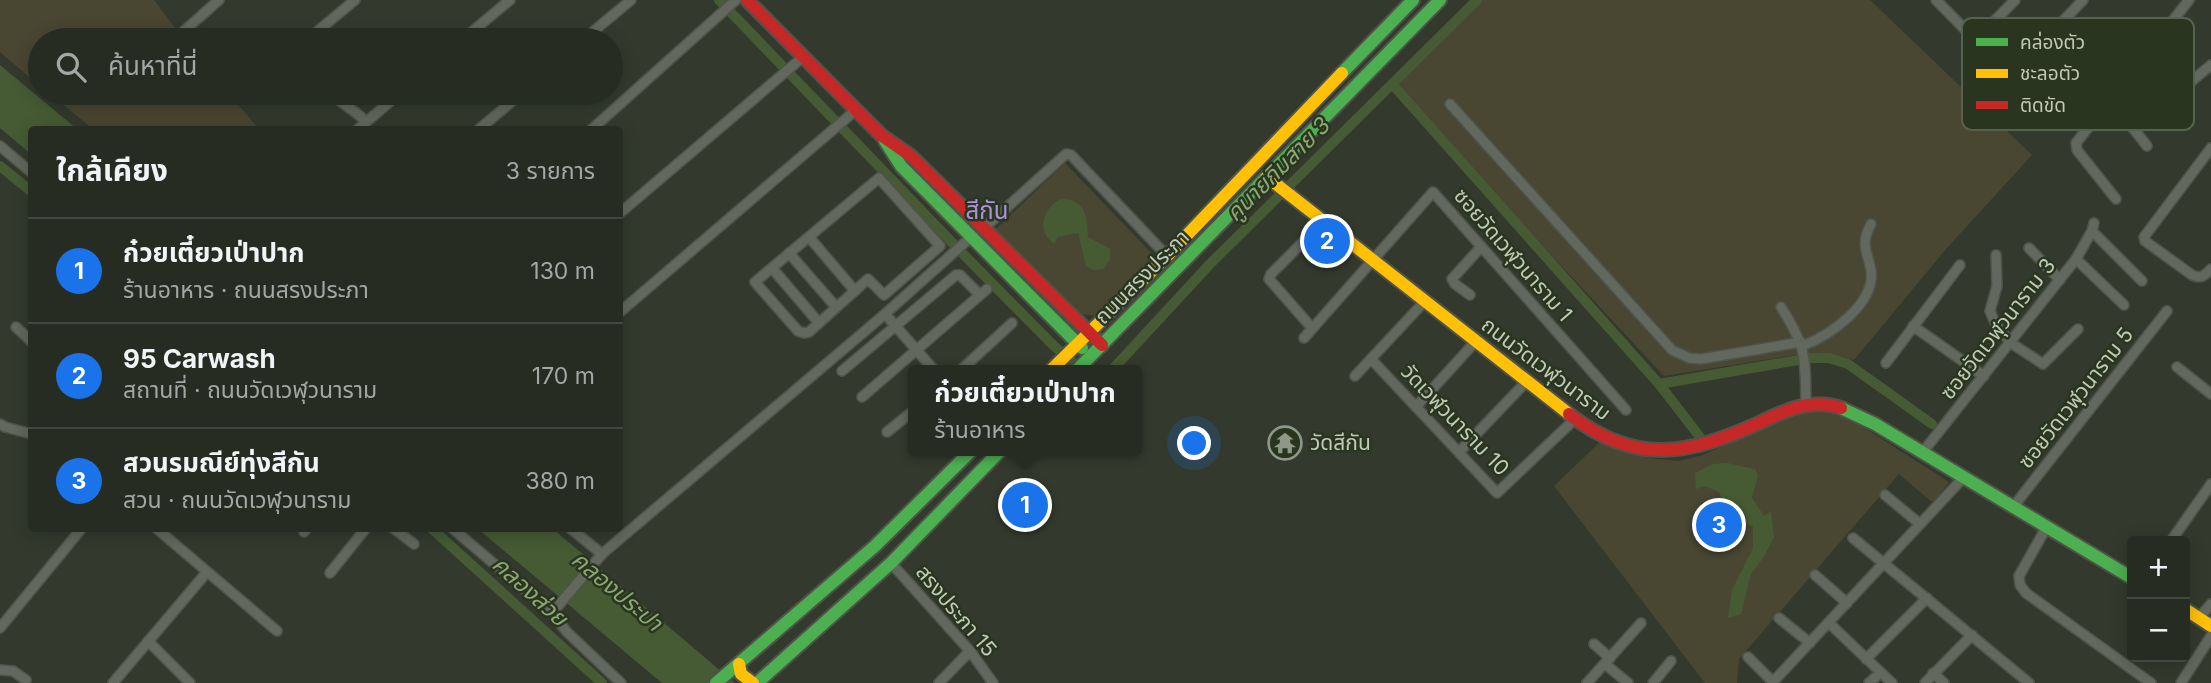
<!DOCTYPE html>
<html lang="th">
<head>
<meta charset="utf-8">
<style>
	body { margin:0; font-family:Inter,"Noto Sans Thai",sans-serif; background:#2e342a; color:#f1f3f6 }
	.controls { position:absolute; right:21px; bottom:21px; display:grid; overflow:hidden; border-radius:7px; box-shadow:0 4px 18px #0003 }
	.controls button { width:63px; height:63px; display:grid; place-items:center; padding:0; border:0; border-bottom:2px solid #424840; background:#262c22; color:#f1f3f6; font:35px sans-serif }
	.you { position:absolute; left:1195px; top:444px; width:24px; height:24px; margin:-18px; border:5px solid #fff; border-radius:50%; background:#1a73e8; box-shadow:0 0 0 10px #1a73e833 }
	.badge { display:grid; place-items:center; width:46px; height:46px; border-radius:50%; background:#1a73e8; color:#fff; font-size:23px; font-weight:700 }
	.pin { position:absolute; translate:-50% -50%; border:4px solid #fff; box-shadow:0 2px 7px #0006 }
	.popup { position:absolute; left:908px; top:365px; width:234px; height:91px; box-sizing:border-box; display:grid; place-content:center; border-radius:7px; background:#262c22; filter:drop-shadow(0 2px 5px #0005); font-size:23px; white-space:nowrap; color:#a4a7a5 }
	.popup b { font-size:26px; color:#f1f3f6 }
	.popup::after { content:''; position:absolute; left:50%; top:100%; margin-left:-14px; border:14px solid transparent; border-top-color:#262c22 }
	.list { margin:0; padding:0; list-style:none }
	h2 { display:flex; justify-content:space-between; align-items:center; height:91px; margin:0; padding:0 28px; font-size:30px }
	h2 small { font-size:23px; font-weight:400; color:#a4a7a5 }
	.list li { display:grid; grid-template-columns:46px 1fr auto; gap:21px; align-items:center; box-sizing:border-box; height:105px; padding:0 28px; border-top:2px solid #424840 }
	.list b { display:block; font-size:26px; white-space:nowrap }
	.list p { margin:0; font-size:23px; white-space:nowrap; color:#a4a7a5 }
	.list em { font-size:23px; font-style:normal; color:#a4a7a5 }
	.icon { flex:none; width:38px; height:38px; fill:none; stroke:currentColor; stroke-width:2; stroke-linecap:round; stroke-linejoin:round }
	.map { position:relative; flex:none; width:2211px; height:683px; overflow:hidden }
	.search { position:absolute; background:#262c22; box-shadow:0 4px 18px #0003; left:28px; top:28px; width:595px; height:77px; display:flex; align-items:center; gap:18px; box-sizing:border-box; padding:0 24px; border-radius:38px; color:#a4a7a5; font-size:26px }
	.panel { position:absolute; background:#262c22; box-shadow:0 4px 18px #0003; left:28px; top:126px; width:595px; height:406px; border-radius:7px }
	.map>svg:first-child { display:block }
</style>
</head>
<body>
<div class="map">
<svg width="2211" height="683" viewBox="0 0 2211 683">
	<rect width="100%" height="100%" fill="#333a2d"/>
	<g fill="#494732">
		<polygon points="0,0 154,0 184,40 40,40 40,86 0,52"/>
		<polygon points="1477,0 1870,0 2032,155 1946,249 1854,360 1827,353 1796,355 1664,376 1393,85"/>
		<polygon points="49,93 228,93 259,129 93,129"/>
		<polygon points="1065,163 1157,259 1098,316 1082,314 996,229"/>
		<polygon points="1826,408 1846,416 1949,482 1933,503 1899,474 1739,659 1737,683 1705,683 1554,486 1601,441 1648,458 1679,461 1703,455 1798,410"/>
	</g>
	<g fill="#465b34">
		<polygon points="0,65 77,129 32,130 31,154 0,128"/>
		<path d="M1061 199C1086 199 1087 217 1088 237L1110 249V259L1104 269 1094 270 1086 266 1078 233 1057 237 1055 244C1035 232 1043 207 1061 199Z"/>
		<polygon points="1727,463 1755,469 1758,475 1752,498 1764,516 1771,511 1774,537 1763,558 1751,574 1741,614 1728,618 1732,590 1753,548 1753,527 1730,515 1725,510 1721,510 1724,503 1719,492 1705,486 1696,489 1695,473 1713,464"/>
		<polygon points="478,529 553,529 735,683 662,683"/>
	</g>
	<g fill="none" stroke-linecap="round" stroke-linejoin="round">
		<g stroke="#465b34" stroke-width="10">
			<polyline points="719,0 968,259 1054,346 1082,370"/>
			<polyline points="1393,85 1659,384 1810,358 1829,358 1848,364 1932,424"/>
			<polyline points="0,166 32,192"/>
			<polyline points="1112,370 1210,264 1477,0"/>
			<polyline points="1659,384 1700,437"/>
			<polyline points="431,528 602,683"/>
		</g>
		<defs>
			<g id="street">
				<polyline points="1936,0 2000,65 2009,70 2019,67 2083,0"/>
				<polyline points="184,31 219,0"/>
				<polyline points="307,40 355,0"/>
				<polyline points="462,40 510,0"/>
				<polyline points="583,40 631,0"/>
				<polyline points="1975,41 2015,0"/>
				<polyline points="2143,56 2188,111"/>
				<polyline points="2175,95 2211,65"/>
				<polyline points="239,97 244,93"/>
				<path d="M338 99C347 108 358 112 366 122"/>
				<polyline points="2111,100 2147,146"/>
				<polyline points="1450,104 1672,350 1689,358 1701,359 1801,342"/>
				<polyline points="357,130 400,93"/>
				<polyline points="478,130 522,93"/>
				<polyline points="591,130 736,0"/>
				<polyline points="0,146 32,173"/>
				<path d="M2211 148 2144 237 2145 241 2192 275C2201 279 2204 276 2211 269"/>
				<polygon points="879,178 940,246 884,295 868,279 809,332 804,333 798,331 755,282"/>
				<polyline points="2116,199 2077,150 2076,143 2189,0"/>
				<polyline points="620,213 803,57"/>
				<polyline points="984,228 1066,154 1071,155 1167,256"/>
				<polyline points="2092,231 2142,281"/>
				<polyline points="809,237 855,291"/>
				<polyline points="2029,248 2060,280"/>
				<polyline points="789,253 836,307"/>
				<polyline points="1996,255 1997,286 1990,311 1996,325 2011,343 2043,364 2078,329"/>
				<polyline points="2076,259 2124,305"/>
				<polyline points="772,268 819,323"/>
				<polyline points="1470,295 1455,284 1452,279 1481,247"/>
				<path d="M1781 307C1807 348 1805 357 1806 403"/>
				<polyline points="620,312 856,110"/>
				<polyline points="885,314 934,370"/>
				<polyline points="1913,326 1984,376"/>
				<polyline points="16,327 32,342"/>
				<polyline points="1312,328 1269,279 1271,274 1323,222"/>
				<polyline points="1304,338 1433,192 1626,410"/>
				<path d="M1802 346C1829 336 1876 304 1871 270 1867 251 1860 244 1871 224"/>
				<polyline points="1371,359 1497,493 1575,419"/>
				<polyline points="1886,363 1960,265"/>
				<polyline points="2177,367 2211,394"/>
				<polyline points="961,370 1012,323"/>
				<polyline points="842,371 956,275 960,275 980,295"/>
				<polyline points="1355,376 1425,301"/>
				<polyline points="862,397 987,289"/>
				<polyline points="1416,407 1476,341"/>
				<polyline points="0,424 5,427 32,434"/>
				<polyline points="887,432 913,411"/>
				<polyline points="1459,452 1527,381"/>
				<polyline points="1922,453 2076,259 2092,231 2094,223"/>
				<polyline points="1885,495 1920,524"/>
				<polyline points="2013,507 2167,311"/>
				<polyline points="156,528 277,631"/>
				<polyline points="393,528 414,544"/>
				<polyline points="452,528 552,613 567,632 621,683"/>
				<polyline points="570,528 602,554"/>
				<polyline points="2046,528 2019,576 2020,585 2026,593 2151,683"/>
				<polyline points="304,532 307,528"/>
				<polyline points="1853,538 2029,683"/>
				<polyline points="2171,541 2211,484"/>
				<polyline points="891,563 970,651 993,683"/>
				<polyline points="330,573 366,528"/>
				<polyline points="1815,575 1847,603"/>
				<polyline points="552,613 602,554 885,314 971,237"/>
				<polyline points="1779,618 1810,643"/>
				<polyline points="2199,618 2211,604"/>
				<polyline points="1829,623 1892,683"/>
				<polyline points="0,628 82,528"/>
				<polyline points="148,641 190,683"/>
				<polyline points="1594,644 1610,658"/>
				<polyline points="1748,657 1773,682"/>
				<polyline points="1866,659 1927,598"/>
				<polyline points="1605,664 1628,683"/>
				<polyline points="0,670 13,671 26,680"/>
				<polyline points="1933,673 1944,683"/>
				<polyline points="113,683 207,572"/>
				<polyline points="939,683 970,651"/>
				<polyline points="1587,683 1641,623"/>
				<polyline points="1653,683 1671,661"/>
				<polyline points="1772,683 1964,477"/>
				<polyline points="1869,683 1880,673"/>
				<polyline points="1925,683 1972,635"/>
				<polyline points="2181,683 2211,636"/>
			</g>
			<g id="fast">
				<polyline points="1342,73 1413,0"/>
				<polyline points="885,141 901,166 1082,348"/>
				<polyline points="1077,370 1440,0"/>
				<polyline points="1841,408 1875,424 2132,578"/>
				<polyline points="716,683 875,546 971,451"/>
				<polyline points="757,683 891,563 1000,451"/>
			</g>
			<g id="slow">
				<polyline points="1267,177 1569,414"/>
				<polyline points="1051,370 1167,256 1342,73"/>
				<polyline points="2185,609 2211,626"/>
				<polyline points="739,664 741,674 753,683"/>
			</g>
			<g id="jam">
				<polyline points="747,0 881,135 911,156 1102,345"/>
				<path d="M1569 414C1635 466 1688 455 1759 423 1786 410 1811 398 1841 408"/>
			</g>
		</defs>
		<use href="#street" stroke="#4f544b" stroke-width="12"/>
		<use href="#fast" stroke="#4f544b" stroke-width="16"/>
		<use href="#slow" stroke="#4f544b" stroke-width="16"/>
		<use href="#jam" stroke="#4f544b" stroke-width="16"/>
		<use href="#street" stroke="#62685d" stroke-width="9"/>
		<use href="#fast" stroke="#4caf50" stroke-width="12"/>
		<use href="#slow" stroke="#ffc107" stroke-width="12"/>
		<use href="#jam" stroke="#c62828" stroke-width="12"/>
	</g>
	<defs>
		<symbol id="temple-ring" viewBox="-11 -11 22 22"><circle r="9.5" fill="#2a3520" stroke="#8f9887" stroke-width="1.5"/><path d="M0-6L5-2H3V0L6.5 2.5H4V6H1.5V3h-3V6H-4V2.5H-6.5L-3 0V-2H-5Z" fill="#8f9887"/></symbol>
	</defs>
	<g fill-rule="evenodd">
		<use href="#temple-ring" x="1266" y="424" width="38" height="38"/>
	</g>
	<g text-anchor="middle" stroke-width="5" stroke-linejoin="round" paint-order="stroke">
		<g font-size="21" fill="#c0cab8" stroke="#2a3520">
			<text transform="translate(1513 255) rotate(49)" y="7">ซอยวัดเวฬุวนาราม 1</text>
			<text transform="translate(1142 277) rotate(-45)" y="7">ถนนสรงประภา</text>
			<text transform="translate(1998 329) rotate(-52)" y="7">ซอยวัดเวฬุวนาราม 3</text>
			<text transform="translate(1546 369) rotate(37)" y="7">ถนนวัดเวฬุวนาราม</text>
			<text transform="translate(2076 398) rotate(-52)" y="7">ซอยวัดเวฬุวนาราม 5</text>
			<text transform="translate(1455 420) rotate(46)" y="7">วัดเวฬุวนาราม 10</text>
			<text transform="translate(956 611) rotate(50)" y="7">สรงประภา 15</text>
		</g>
		<g font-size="21" fill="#c0cab8" stroke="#2a3520" text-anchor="start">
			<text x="1310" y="450">วัดสีกัน</text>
		</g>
		<g font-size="23" font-style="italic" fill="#8ca773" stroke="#2a3520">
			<text transform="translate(1278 169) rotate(-45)" y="8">คูนายกิมสาย 3</text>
			<text transform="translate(530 591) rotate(42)" y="8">คลองส่วย</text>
			<text transform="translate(617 591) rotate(40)" y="8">คลองประปา</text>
		</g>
		<g font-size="24" fill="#ad91dc" stroke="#2a3520">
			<text x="987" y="219">สีกัน</text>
		</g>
	</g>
	<rect x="1962" y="18" width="232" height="112" rx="10" fill="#2a3520" stroke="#57624e" stroke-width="2"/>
	<rect x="1976" y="38" width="32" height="8" fill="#4caf50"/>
	<rect x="1976" y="69" width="32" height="9" fill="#ffc107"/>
	<rect x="1976" y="101" width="32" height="8" fill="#c62828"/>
	<g font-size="19" fill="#c0cab8">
		<text x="2020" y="49">คล่องตัว</text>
		<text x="2020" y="80">ชะลอตัว</text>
		<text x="2020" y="112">ติดขัด</text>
	</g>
</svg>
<div class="controls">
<button>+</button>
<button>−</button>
</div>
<div class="you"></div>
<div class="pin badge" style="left:1025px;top:505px">1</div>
<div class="popup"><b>ก๋วยเตี๋ยวเป่าปาก</b>ร้านอาหาร</div>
<div class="pin badge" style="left:1327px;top:241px">2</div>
<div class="pin badge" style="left:1719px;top:525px">3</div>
<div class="search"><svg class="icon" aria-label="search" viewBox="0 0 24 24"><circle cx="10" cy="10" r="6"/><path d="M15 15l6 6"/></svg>ค้นหาที่นี่</div>
<section class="panel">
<h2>ใกล้เคียง<small>3 รายการ</small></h2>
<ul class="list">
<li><span class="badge">1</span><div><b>ก๋วยเตี๋ยวเป่าปาก</b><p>ร้านอาหาร · ถนนสรงประภา</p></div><em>130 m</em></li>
<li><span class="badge">2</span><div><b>95 Carwash</b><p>สถานที่ · ถนนวัดเวฬุวนาราม</p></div><em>170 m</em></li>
<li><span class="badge">3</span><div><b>สวนรมณีย์ทุ่งสีกัน</b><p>สวน · ถนนวัดเวฬุวนาราม</p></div><em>380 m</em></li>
</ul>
</section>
</div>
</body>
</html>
